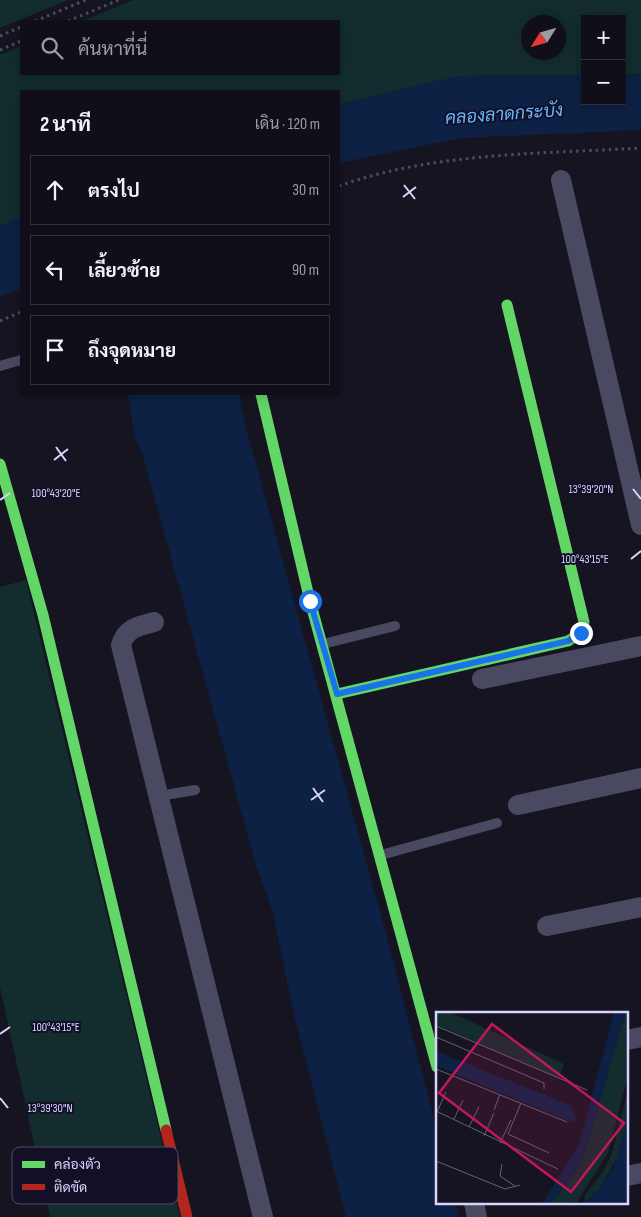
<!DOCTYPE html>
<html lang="th">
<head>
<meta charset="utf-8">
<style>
	body { margin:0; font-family:"Sofia Sans Condensed",Sarabun,sans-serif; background:#1e1d26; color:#f1f3f6 }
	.controls { position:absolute; right:15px; top:15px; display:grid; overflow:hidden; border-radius:0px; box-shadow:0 2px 12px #0003 }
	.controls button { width:45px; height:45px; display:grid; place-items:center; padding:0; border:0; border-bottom:1px solid #302f38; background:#100f19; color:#f1f3f6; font:25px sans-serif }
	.compass { position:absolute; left:521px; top:15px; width:45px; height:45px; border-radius:50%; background:#100f19; box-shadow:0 2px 12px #0003; rotate:233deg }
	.stop { position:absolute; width:15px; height:15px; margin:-11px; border:4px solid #1a73e8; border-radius:50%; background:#fff }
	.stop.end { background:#1a73e8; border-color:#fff; box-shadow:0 1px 5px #0008 }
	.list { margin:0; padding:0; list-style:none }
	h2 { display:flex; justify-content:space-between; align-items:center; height:65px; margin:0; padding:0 20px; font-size:21px }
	h2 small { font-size:16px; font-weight:400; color:#9c9ca2 }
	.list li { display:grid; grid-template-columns:32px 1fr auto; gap:15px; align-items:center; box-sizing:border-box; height:70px; margin:0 10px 10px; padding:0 10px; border:1px solid #302f38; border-radius:0px }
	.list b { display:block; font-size:19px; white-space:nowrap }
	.list em { font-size:16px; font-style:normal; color:#9c9ca2 }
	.icon { flex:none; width:28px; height:28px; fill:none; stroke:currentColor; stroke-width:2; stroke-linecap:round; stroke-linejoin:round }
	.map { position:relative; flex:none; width:641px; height:1217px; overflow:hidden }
	.search { position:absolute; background:#100f19; box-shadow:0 2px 12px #0003; left:20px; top:20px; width:320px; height:55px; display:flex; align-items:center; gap:12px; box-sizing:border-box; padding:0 18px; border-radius:0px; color:#9c9ca2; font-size:19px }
	.panel { position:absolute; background:#100f19; box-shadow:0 2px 12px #0003; left:20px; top:90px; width:320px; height:305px; border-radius:0px }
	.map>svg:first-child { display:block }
</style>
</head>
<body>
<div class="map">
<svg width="641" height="1217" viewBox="0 0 641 1217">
	<rect width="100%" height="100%" fill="#161421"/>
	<g fill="#132c2d" fill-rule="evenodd">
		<polygon points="0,0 68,0 0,28"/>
		<path d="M133 0H641V74L622 75V19H585V75L459 76 339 104V91H21V218L0 226V55L21 46V74H339V21H82ZM528 22H558V52H528Z"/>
		<polygon points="26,580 180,1217 50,1217 0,987 0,587"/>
	</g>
	<g fill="#0d2144">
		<polygon points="641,74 641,130 460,138 339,163 339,104 459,76 585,75 585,101 622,101 622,75"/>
		<polygon points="21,218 21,289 0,297 0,226"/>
		<polygon points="128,394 239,394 244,421 385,930 437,1131 437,1203 456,1203 459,1217 346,1217 293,1011 273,912 256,865 143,456 135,438"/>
	</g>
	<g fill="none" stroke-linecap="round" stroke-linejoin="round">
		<g stroke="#44505f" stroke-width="3" stroke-dasharray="2.5 4" stroke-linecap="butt">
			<polyline points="35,21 86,0"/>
			<polyline points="68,21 119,0"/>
			<polyline points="0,36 21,27"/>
			<polyline points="0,50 21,41"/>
			<path d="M339 186C434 152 541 154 641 148"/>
			<polyline points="0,321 21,312"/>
		</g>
		<g stroke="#4a4962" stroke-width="10">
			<polyline points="0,366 21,360"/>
			<polyline points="323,644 395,626"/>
			<polyline points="159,796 195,790"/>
			<polyline points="381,855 497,823"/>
		</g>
		<g stroke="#4a4962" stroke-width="20">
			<polyline points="561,180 641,525"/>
			<path d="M154 622C138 626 126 628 121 645L263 1217"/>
			<polyline points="482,679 641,646"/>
			<polyline points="518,805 641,778"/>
			<polyline points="547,926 641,907"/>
			<polyline points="627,1040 641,1037"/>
			<polyline points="627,1176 641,1173"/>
			<polyline points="474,1203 477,1217"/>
		</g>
		<g stroke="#63d668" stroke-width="11">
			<polyline points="261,394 310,601 437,1067"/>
			<polyline points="0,464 43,615 166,1130"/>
			<polyline points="337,694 568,641 581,633 584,622 507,305"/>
		</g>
		<polyline stroke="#b3261e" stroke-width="11" points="166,1130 187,1217"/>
	</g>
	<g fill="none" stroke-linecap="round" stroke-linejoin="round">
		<polyline stroke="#1a73e8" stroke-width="6" points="310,601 337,694 568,641 581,633"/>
	</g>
	<path fill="none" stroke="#d9d4ff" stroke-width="2" d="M404 185 415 199M403 197 416 187M56 447 66 461M54 460 68 449M633 489 641 499M0 500 10 493M631 559 641 551M313 788 323 802M311 800 325 790M0 1034 10 1027M0 1098 8 1108"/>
	<g text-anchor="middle" stroke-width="4" stroke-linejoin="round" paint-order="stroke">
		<g font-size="18" font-style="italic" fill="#62b6ff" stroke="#130f26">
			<text transform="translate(504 114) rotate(-4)" y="6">คลองลาดกระบัง</text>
		</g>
	</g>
	<g transform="translate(436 1012)">
		<rect width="192" height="192" fill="#161421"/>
		<path d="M0 1H16L128 52 123 66 0 13ZM189 1H192V64L172 141 141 190 115 192 142 155 151 133ZM192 78V105L182 144 164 176 148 191 149 183 167 160 176 141Z" fill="#132c2d"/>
		<path d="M178 1H189L151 133 142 155 115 192H106L143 132ZM0 39 136 94 140 108 135 110 0 54ZM192 105V192H146L164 176 178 155Z" fill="#0d2144"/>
		<path fill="none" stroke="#64617a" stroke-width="1" d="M0 14 151 78M0 25 108 71V77M0 57 131 110M85 91 72 122 113 141M58 98 64 82M0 99 122 157M1 100 10 80M18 107 27 88M33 115 43 95M48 124 58 101M64 131 75 108M0 149 69 177 84 173M66 152 64 164 79 174"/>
		<path fill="#c2185b" fill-opacity="0.15" stroke="#c2185b" stroke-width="2.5" d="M56 12 188 111 135 180 3 81Z"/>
		<rect width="192" height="192" fill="none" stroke="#d9d4ff" stroke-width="2.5"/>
	</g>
	<rect x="12" y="1147" width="166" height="57" rx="8" fill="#130f26" stroke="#4e4a67" stroke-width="1"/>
	<rect x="22" y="1161" width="23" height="7" fill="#63d668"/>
	<rect x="22" y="1184" width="23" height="6" fill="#b3261e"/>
	<g font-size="14" fill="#d9d4ff">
		<text x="54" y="1169">คล่องตัว</text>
		<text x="54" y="1192">ติดขัด</text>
	</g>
	<g font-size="12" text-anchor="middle" fill="#d9d4ff" stroke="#130f26" stroke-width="4" stroke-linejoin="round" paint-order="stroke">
		<text x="591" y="493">13°39'20"N</text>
		<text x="56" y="497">100°43'20"E</text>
		<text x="585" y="563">100°43'15"E</text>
		<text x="56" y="1031">100°43'15"E</text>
		<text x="50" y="1112">13°39'30"N</text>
	</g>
</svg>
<div class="controls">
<button>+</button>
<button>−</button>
</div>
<svg class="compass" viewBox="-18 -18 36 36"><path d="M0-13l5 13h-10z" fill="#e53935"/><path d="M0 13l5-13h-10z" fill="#9c9ca2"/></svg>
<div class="stop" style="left:310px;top:601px"></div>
<div class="stop end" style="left:581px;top:633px"></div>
<div class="search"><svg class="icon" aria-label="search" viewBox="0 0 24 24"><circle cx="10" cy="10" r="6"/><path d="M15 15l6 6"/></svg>ค้นหาที่นี่</div>
<section class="panel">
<h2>2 นาที<small>เดิน · 120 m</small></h2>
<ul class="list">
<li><svg class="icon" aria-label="ahead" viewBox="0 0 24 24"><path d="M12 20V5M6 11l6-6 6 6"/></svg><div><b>ตรงไป</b></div><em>30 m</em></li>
<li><svg class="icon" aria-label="left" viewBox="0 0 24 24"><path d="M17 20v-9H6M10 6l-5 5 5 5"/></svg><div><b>เลี้ยวซ้าย</b></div><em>90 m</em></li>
<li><svg class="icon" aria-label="arrive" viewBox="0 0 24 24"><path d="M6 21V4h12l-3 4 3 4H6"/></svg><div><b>ถึงจุดหมาย</b></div></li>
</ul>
</section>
</div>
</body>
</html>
